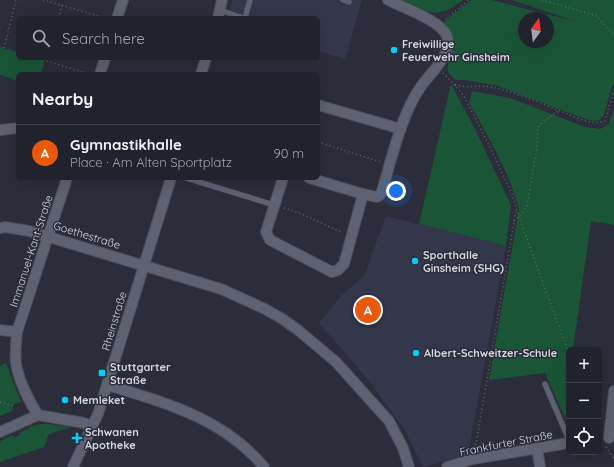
<!DOCTYPE html>
<html lang="en">
<head>
<meta charset="utf-8">
<style>
	body { margin:0; font-family:Quicksand,sans-serif; background:#2d2f38; color:#f1f3f6 }
	.controls { position:absolute; right:12px; bottom:12px; display:grid; overflow:hidden; border-radius:6px; box-shadow:0 4px 16px #0002 }
	.controls button { width:36px; height:36px; display:grid; place-items:center; padding:0; border:0; border-bottom:1px solid #3d3f48; background:#20222c; color:#f1f3f6; font:20px sans-serif }
	.compass { position:absolute; left:518px; top:12px; width:36px; height:36px; border-radius:50%; background:#20222c; box-shadow:0 4px 16px #0002; rotate:14deg }
	.you { position:absolute; left:396px; top:191px; width:14px; height:14px; margin:-10px; border:3px solid #fff; border-radius:50%; background:#1a73e8; box-shadow:0 0 0 6px #1a73e833 }
	.badge { display:grid; place-items:center; width:26px; height:26px; border-radius:50%; background:#ea580c; color:#fff; font-size:13px; font-weight:700 }
	.pin { position:absolute; translate:-50% -50%; border:2px solid #fff; box-shadow:0 1px 4px #0006 }
	.list { margin:0; padding:0; list-style:none }
	h2 { display:flex; justify-content:space-between; align-items:center; height:52px; margin:0; padding:0 16px; font-size:17px }
	h2 small { font-size:13px; font-weight:400; color:#a2a4a9 }
	.list li { display:grid; grid-template-columns:26px 1fr auto; gap:12px; align-items:center; box-sizing:border-box; height:56px; padding:0 16px; border-top:1px solid #3d3f48 }
	.list b { display:block; font-size:15px; white-space:nowrap }
	.list p { margin:0; font-size:13px; white-space:nowrap; color:#a2a4a9 }
	.list em { font-size:13px; font-style:normal; color:#a2a4a9 }
	.icon { flex:none; width:22px; height:22px; fill:none; stroke:currentColor; stroke-width:2; stroke-linecap:round; stroke-linejoin:round }
	.map { position:relative; flex:none; width:614px; height:467px; overflow:hidden }
	.search { position:absolute; background:#20222c; box-shadow:0 4px 16px #0002; left:16px; top:16px; width:304px; height:44px; display:flex; align-items:center; gap:10px; box-sizing:border-box; padding:0 14px; border-radius:6px; color:#a2a4a9; font-size:15px }
	.panel { position:absolute; background:#20222c; box-shadow:0 4px 16px #0002; left:16px; top:72px; width:304px; height:108px; border-radius:6px }
	.map>svg:first-child { display:block }
</style>
</head>
<body>
<div class="map">
<svg width="614" height="467" viewBox="0 0 614 467">
	<rect width="100%" height="100%" fill="#2b2d3a"/>
	<g fill="#343749">
		<polygon points="232,0 362,0 345,59 318,51 318,18 228,18"/>
		<polygon points="386,216 506,246 468,454 425,467 423,467 404,429 371,383 319,323 341,296 364,276"/>
	</g>
	<g fill="#1a5537" fill-rule="evenodd">
		<path d="M401 0H463C439 20 425 13 401 0Z"/>
		<path d="M471 0H491L574 21 512 0H614V81L603 117 597 121 588 120 497 86 466 80H455L448 72V59L453 43 450 31 444 22ZM524 18H548V42H524Z"/>
		<polygon points="0,47 18,52 18,58 45,59 41,74 18,74 18,81 0,75"/>
		<polygon points="451,84 474,127 511,205 506,246 419,224"/>
		<path d="M472 91 510 98 585 127 600 129 608 125 614 109V225L591 221 573 350H569V427L545 373 489 380 519 209C509 171 488 137 469 102Z"/>
		<polygon points="6,363 21,402 14,404 12,411 0,416 0,366"/>
		<polygon points="39,424 48,424 71,427 49,434 44,447 0,462 0,442 2,440 12,435 14,438 20,435 19,433 28,429 29,427"/>
	</g>
	<g fill="none" stroke-linecap="round" stroke-linejoin="round">
		<defs>
			<g id="service">
				<polyline points="343,0 349,2"/>
				<polyline points="220,10 243,18"/>
				<polyline points="245,18 250,0"/>
				<polyline points="186,178 274,205"/>
				<polyline points="545,384 569,440"/>
			</g>
			<g id="minor">
				<polyline points="117,18 123,0"/>
				<polyline points="100,74 105,58"/>
				<polyline points="318,105 401,129"/>
				<polyline points="0,130 18,128"/>
				<path d="M67 178 17 332C16 343 14 357 17 369 21 385 29 401 38 415L84 423 92 426"/>
				<path d="M283 178 266 232 270 240 332 272 338 270 344 264 363 194 377 197 381 194C391 162 401 115 420 88 428 75 454 54 447 36 440 20 404 8 388 0"/>
				<polyline points="309,178 363,194"/>
				<polyline points="0,228 5,227 29,231 221,289 263,308 281,318 298,330 336,362 389,421 403,448 409,467"/>
				<polyline points="0,330 17,332"/>
				<path d="M107 385C166 403 223 418 264 467"/>
				<polyline points="0,432 38,415"/>
				<polyline points="609,438 614,391"/>
				<polyline points="537,448 540,467"/>
				<polyline points="447,467 473,459 569,443"/>
			</g>
			<g id="secondary">
				<polyline points="218,18 222,0"/>
				<polyline points="201,74 206,58"/>
				<polyline points="73,467 98,414 171,178"/>
			</g>
		</defs>
		<use href="#service" stroke="#494b56" stroke-width="6"/>
		<use href="#minor" stroke="#494b56" stroke-width="12"/>
		<use href="#secondary" stroke="#494b56" stroke-width="12"/>
		<g stroke="#62646f" stroke-width="1.5" stroke-dasharray="1 3" stroke-linecap="butt">
			<polyline points="43,0 106,18"/>
			<polyline points="542,0 597,16 614,36"/>
			<polyline points="59,18 62,5"/>
			<polyline points="446,19 469,0"/>
			<polyline points="4,48 16,0"/>
			<polyline points="47,58 46,61 90,74"/>
			<polyline points="443,73 455,85 464,96 489,145 512,194 519,217 569,354"/>
			<path d="M455 85C467 88 480 85 492 87 518 93 545 105 570 115 582 120 592 125 605 121L614 89"/>
			<polyline points="318,142 381,162"/>
			<polyline points="284,208 302,214 343,233"/>
			<polyline points="514,221 523,212 527,206 536,154 538,127 544,121 556,112 559,111"/>
			<polyline points="0,402 14,406"/>
			<polyline points="101,428 109,429"/>
			<polyline points="606,447 614,459"/>
			<polyline points="475,449 516,211"/>
		</g>
		<use href="#service" stroke="#5e616f" stroke-width="5"/>
		<use href="#minor" stroke="#5e616f" stroke-width="10"/>
		<use href="#secondary" stroke="#5e616f" stroke-width="10"/>
	</g>
	<g fill="#09cbfa" stroke="#2b2d3a" stroke-width="1.5">
		<circle cx="394" cy="50" r="4"/>
		<circle cx="415" cy="261" r="4"/>
		<circle cx="416" cy="353" r="4"/>
		<rect x="98" y="369" width="8" height="8" rx="2"/>
		<circle cx="65" cy="400" r="4"/>
		<path d="M75 432h4v4h4v4h-4v4h-4v-4h-4v-4h4z"/>
	</g>
	<g text-anchor="middle" stroke-width="3" stroke-linejoin="round" paint-order="stroke">
		<g font-size="11" font-weight="bold" fill="#d3d5dd" stroke="#2b2d3a" text-anchor="start">
			<text x="402" y="48">Freiwillige<tspan x="402" dy="13">Feuerwehr Ginsheim</tspan></text>
			<text x="423" y="259">Sporthalle<tspan x="423" dy="13">Ginsheim (SHG)</tspan></text>
			<text x="424" y="357">Albert-Schweitzer-Schule</text>
			<text x="110" y="371">Stuttgarter<tspan x="110" dy="13">Straße</tspan></text>
			<text x="73" y="404">Memleket</text>
			<text x="85" y="436">Schwanen<tspan x="85" dy="13">Apotheke</tspan></text>
		</g>
		<g font-size="11" fill="#d3d5dd" stroke="#2b2d3a">
			<text transform="translate(87 235) rotate(17)" y="4">Goethestraße</text>
			<text transform="translate(31 251) rotate(-72)" y="4">Immanuel-Kant-Straße</text>
			<text transform="translate(114 321) rotate(-73)" y="4">Rheinstraße</text>
			<text transform="translate(506 443) rotate(-11)" y="4">Frankfurter Straße</text>
		</g>
	</g>
</svg>
<div class="controls">
<button>+</button>
<button>−</button>
<button><svg class="icon" aria-label="locate" viewBox="0 0 24 24"><circle cx="12" cy="12" r="6"/><path d="M12 2v4M12 18v4M2 12h4M18 12h4"/></svg></button>
</div>
<svg class="compass" viewBox="-18 -18 36 36"><path d="M0-13l5 13h-10z" fill="#e53935"/><path d="M0 13l5-13h-10z" fill="#a2a4a9"/></svg>
<div class="you"></div>
<div class="pin badge" style="left:368px;top:310px">A</div>
<div class="search"><svg class="icon" aria-label="search" viewBox="0 0 24 24"><circle cx="10" cy="10" r="6"/><path d="M15 15l6 6"/></svg>Search here</div>
<section class="panel">
<h2>Nearby<small></small></h2>
<ul class="list">
<li><span class="badge">A</span><div><b>Gymnastikhalle</b><p>Place · Am Alten Sportplatz</p></div><em>90 m</em></li>
</ul>
</section>
</div>
</body>
</html>
